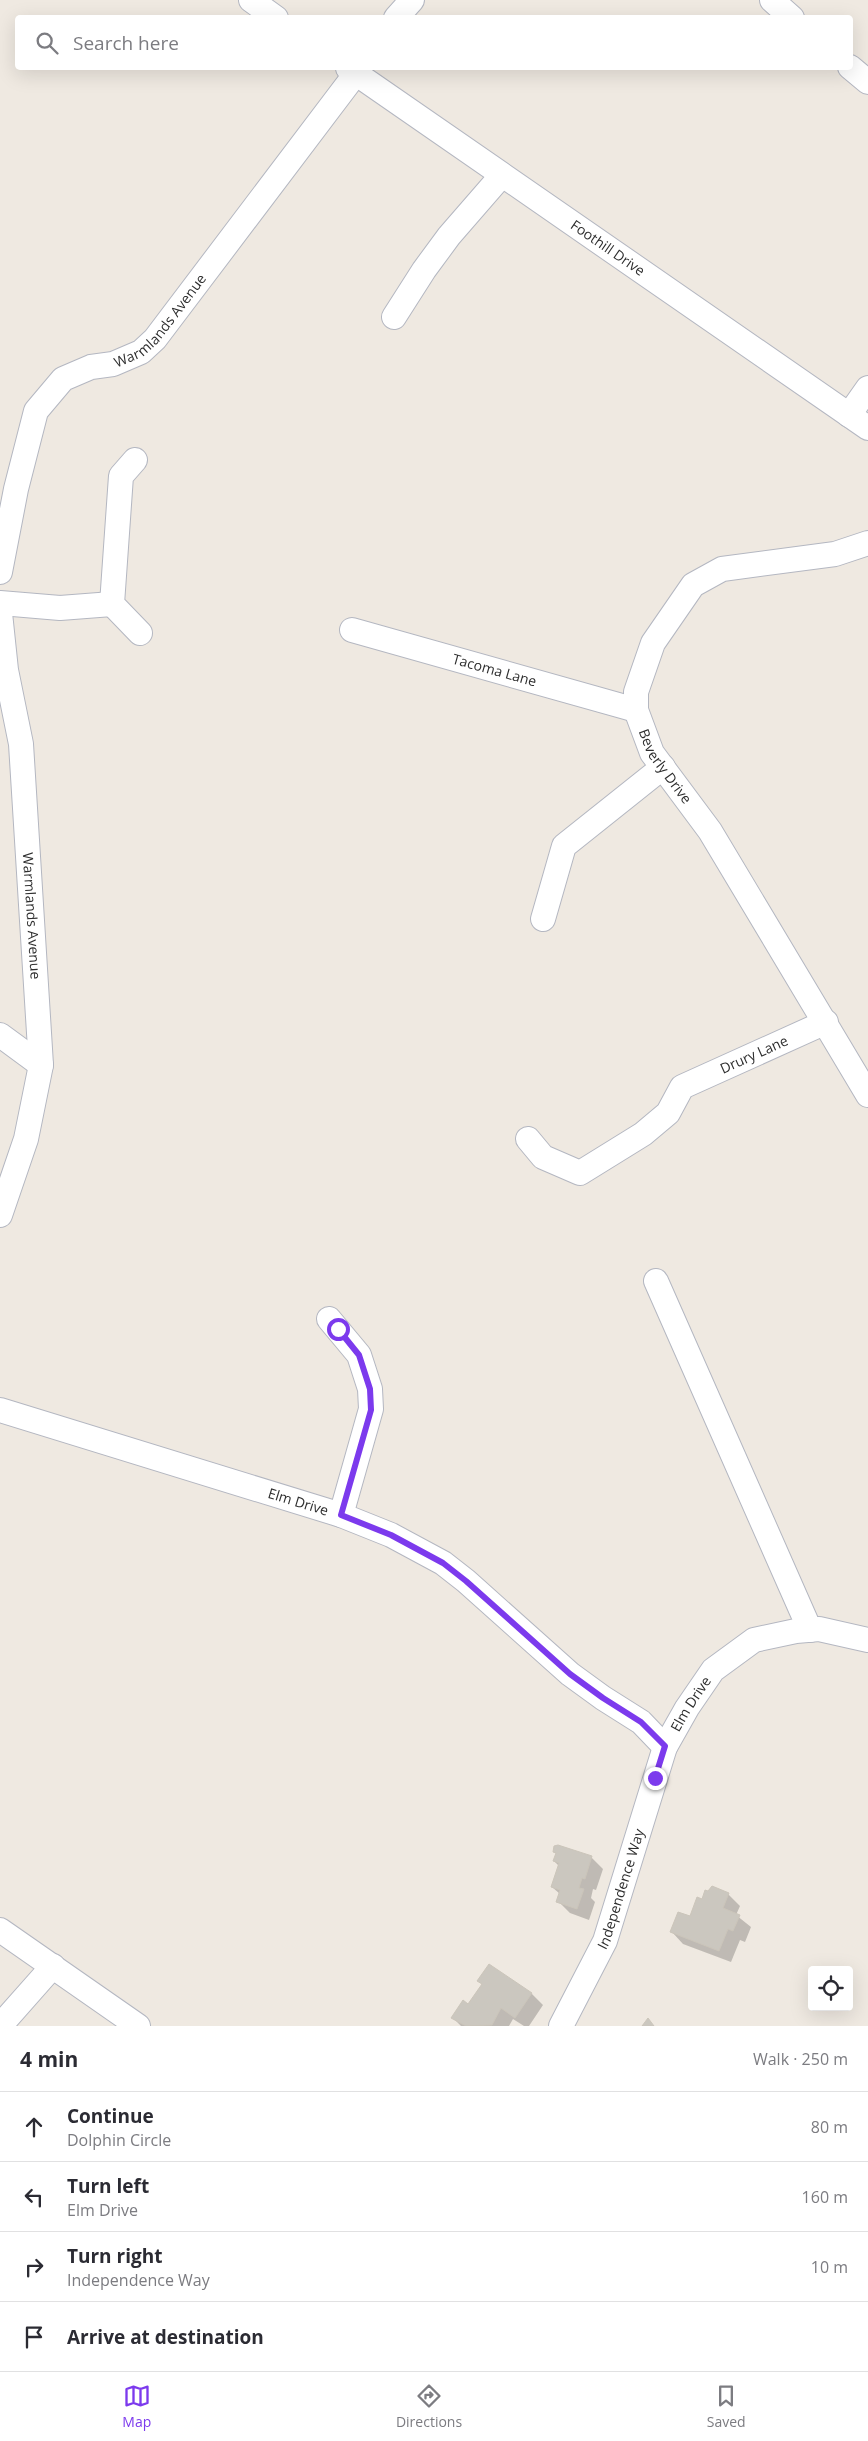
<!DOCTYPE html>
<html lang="en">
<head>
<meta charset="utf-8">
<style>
	body { margin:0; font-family:"Open Sans",sans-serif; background:#f2f2f3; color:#2b2b33 }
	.controls { position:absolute; right:15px; bottom:15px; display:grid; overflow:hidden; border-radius:5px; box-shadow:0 5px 20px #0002 }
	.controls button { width:45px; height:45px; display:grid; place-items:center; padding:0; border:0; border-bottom:1px solid #e1e1e2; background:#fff; color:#2b2b33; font:25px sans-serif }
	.stop { position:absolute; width:15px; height:15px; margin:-11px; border:4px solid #7c3aed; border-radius:50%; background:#fff }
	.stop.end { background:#7c3aed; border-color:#fff; box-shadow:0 1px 5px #0008 }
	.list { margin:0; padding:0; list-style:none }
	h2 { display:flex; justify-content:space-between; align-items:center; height:65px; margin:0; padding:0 20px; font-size:21px }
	h2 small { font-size:16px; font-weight:400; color:#7c7c81 }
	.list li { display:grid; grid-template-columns:32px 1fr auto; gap:15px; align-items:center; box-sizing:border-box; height:70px; padding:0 20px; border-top:1px solid #e1e1e2 }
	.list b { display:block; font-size:19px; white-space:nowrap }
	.list p { margin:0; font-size:16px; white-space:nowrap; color:#7c7c81 }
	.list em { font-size:16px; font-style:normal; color:#7c7c81 }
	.icon { flex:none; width:28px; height:28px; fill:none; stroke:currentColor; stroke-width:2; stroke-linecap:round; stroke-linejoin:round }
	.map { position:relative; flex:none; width:868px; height:2026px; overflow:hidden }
	.search { position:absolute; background:#fff; box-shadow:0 5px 20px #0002; left:15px; right:15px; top:15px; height:55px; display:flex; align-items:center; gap:12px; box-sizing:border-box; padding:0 18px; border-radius:5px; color:#7c7c81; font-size:19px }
	.sheet { height:345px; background:#fff }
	nav { display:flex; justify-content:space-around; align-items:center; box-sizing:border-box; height:70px; border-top:1px solid #e1e1e2; background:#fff; font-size:14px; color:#7c7c81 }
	nav a { display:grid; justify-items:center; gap:2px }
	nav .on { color:#7c3aed }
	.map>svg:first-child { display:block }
</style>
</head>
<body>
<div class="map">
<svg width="868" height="2026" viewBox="0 0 868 2026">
	<rect width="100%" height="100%" fill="#efe9e1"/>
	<g fill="#0003">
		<polygon points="554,1852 591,1857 603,1869 596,1890 593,1889 591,1898 595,1902 589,1920 570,1913 558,1901 560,1894 552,1887 559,1866 554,1861 557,1854"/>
		<polygon points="728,1894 740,1906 736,1915 751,1927 745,1942 740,1940 731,1962 683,1944 672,1932 690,1918 702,1900"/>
		<polygon points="489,1965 532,1994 543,2005 529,2026 524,2026 513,2019 509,2026 461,2026 453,2018 469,2006 483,1985"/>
	</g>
	<g fill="#cbc7bf" stroke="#cbc5ba">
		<polygon points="558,1845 592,1856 585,1879 582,1878 579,1888 584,1889 577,1909 556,1902 560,1890 551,1887 559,1863 553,1861 556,1853 553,1852 554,1846"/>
		<polygon points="712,1886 729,1893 723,1908 740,1915 733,1931 728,1929 719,1951 670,1932 678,1912 690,1916 697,1897 702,1899 705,1890 708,1891"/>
		<polygon points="489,1964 532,1993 515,2018 501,2008 492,2025 466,2026 451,2018 463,2000 468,2004 482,1984 477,1981"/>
		<polygon points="648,2018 654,2026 642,2026"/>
	</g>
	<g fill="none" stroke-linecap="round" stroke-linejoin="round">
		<defs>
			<g id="minor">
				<polyline points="251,0 276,18"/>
				<polyline points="772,0 792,18"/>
				<polyline points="396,18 412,0"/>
				<polyline points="850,67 868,82"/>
				<path id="s1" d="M348 68 868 428"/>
				<polyline points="394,317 424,270 449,236 502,175"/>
				<polyline points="849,415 868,388"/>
				<polyline points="135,460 121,476 112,604 140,633"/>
				<path id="s2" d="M868 543 835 554 722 569 693 585 653 643 636 692V710L652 753 710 831 868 1095"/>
				<path id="s3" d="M0 572 16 489 36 411 63 379 91 367 113 364 141 352 155 339 360 68"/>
				<polyline points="0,603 60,608 112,604"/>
				<path id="s4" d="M0 613 6 670 21 744 41 1065 26 1139 0 1215"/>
				<path id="s5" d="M352 630 636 710"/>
				<polyline points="543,919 564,846 663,767"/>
				<polyline points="0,1035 41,1065"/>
				<path id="s6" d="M528 1139 543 1157 580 1173 643 1134 668 1113 682 1087 826 1022"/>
				<polyline points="656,1281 810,1630"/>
				<polyline points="329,1319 359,1355 370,1389 371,1409 341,1515"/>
				<path id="s7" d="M0 1410 341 1515 391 1535 443 1563 466 1581 570 1674 603 1698 641 1722 665 1747"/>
				<polyline points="0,1930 138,2026"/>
				<polyline points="0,2026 53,1966"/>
				<path id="s8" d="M561 2026 605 1941 665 1747 687 1708 713 1670 754 1640 796 1631 819 1629 868 1640"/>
			</g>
		</defs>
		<use href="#minor" stroke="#b4b7c1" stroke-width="26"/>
		<use href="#minor" stroke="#fff" stroke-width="24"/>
	</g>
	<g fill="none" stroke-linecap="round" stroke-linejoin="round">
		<polyline stroke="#7c3aed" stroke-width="6" points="338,1329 359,1355 370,1389 371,1410 341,1515 391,1535 443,1563 466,1581 570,1674 603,1698 641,1722 665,1746 655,1778"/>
	</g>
	<g text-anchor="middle" stroke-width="4" stroke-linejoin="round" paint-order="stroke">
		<g font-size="14" fill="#2e2e2e" stroke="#fff">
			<text dy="5" stroke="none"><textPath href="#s1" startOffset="316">Foothill Drive</textPath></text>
			<text dy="5" stroke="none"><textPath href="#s3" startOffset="325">Warmlands Avenue</textPath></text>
			<text dy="5" stroke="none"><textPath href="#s5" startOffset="148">Tacoma Lane</textPath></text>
			<text dy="5" stroke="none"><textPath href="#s2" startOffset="386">Beverly Drive</textPath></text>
			<text dy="5" stroke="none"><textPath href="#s4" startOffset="305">Warmlands Avenue</textPath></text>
			<text dy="5" stroke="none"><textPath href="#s6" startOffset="279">Drury Lane</textPath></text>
			<text dy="5" stroke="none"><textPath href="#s7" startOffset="312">Elm Drive</textPath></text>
			<text dy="5" stroke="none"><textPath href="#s8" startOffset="349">Elm Drive</textPath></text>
			<text dy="5" stroke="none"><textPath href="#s8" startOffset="150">Independence Way</textPath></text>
		</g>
	</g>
</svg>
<div class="controls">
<button><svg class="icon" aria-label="locate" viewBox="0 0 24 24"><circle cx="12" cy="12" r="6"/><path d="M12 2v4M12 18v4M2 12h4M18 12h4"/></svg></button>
</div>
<div class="stop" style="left:338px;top:1329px"></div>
<div class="stop end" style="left:655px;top:1778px"></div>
<div class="search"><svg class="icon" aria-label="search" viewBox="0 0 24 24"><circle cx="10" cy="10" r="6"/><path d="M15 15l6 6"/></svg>Search here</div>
</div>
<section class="sheet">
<h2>4 min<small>Walk · 250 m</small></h2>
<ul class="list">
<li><svg class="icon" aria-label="ahead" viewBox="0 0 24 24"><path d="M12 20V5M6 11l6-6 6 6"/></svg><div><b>Continue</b><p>Dolphin Circle</p></div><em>80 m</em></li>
<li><svg class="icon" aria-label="left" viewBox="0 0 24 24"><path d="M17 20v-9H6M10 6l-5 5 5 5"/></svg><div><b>Turn left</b><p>Elm Drive</p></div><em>160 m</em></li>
<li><svg class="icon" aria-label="right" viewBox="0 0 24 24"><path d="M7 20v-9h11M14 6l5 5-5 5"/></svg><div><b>Turn right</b><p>Independence Way</p></div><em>10 m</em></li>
<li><svg class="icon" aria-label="arrive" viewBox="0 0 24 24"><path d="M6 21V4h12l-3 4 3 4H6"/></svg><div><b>Arrive at destination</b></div></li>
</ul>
</section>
<nav>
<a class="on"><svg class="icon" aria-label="map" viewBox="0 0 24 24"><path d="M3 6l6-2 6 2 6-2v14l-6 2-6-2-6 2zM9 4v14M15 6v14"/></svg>Map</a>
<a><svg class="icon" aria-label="directions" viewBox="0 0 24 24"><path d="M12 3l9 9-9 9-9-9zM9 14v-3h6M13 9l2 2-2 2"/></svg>Directions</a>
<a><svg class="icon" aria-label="saved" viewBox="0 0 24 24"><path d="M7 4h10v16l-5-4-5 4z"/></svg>Saved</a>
</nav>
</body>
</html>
